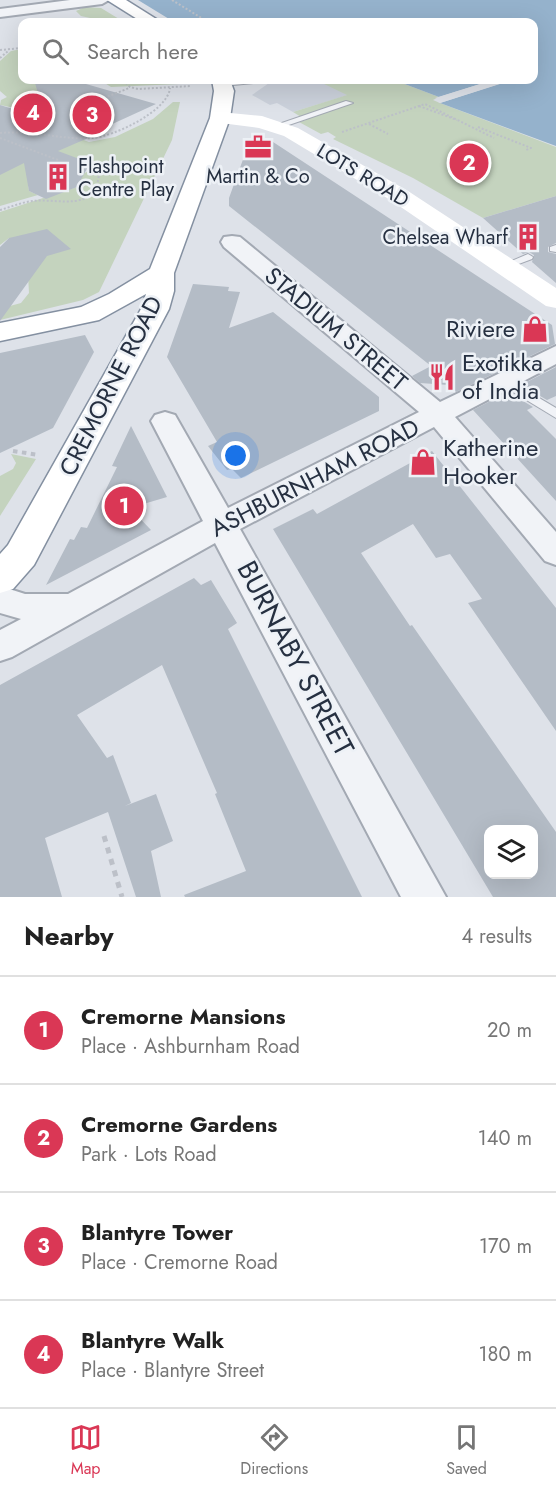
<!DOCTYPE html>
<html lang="en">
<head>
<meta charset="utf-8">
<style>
	body { margin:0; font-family:Jost,sans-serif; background:#f2f2f2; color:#222 }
	.controls { position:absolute; right:18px; bottom:18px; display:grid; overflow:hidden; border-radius:12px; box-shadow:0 6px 24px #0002 }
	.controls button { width:54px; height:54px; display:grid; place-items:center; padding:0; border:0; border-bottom:2px solid #e0e0e0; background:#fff; color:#222; font:30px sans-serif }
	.you { position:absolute; left:236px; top:456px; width:21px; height:21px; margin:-15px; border:4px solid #fff; border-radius:50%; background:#1a73e8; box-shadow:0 0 0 9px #1a73e833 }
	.badge { display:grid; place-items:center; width:39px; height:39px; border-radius:50%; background:#da3755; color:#fff; font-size:20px; font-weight:700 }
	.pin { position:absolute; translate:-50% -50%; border:3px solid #fff; box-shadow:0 2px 6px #0006 }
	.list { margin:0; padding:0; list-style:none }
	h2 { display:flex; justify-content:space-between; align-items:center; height:78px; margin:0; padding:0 24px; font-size:26px }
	h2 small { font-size:20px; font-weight:400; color:#767676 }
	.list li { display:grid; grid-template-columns:39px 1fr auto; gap:18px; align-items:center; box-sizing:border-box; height:108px; padding:0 24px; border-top:2px solid #e0e0e0 }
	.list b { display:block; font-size:22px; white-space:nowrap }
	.list p { margin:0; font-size:20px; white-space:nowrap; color:#767676 }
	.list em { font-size:20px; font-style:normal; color:#767676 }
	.icon { flex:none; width:33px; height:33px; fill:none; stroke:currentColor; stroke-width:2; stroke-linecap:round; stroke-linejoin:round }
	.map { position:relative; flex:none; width:556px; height:897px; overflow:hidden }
	.search { position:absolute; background:#fff; box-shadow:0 6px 24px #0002; left:18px; right:18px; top:18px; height:66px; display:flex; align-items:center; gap:15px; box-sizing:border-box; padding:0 21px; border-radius:12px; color:#767676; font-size:22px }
	.sheet { height:510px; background:#fff }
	nav { display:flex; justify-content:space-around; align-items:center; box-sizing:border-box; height:84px; border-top:2px solid #e0e0e0; background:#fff; font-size:16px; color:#767676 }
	nav a { display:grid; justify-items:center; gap:3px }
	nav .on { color:#da3755 }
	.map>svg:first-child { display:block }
</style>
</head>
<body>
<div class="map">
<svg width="556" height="897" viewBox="0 0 556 897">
	<rect width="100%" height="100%" fill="#dee2e9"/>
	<polygon fill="#cbd1db" points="272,81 330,80 348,95 293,112 277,103 270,105 252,95"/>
	<g fill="#c4d3be">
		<polygon points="85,7 101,8 124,22 85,22 90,18 81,16 76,11"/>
		<polygon points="22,49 22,80 71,82 41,104 37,102 15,108 0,105 1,100 7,97 0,91 0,61 11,51"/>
		<polygon points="100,80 178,80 180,84 111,87"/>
		<polygon points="329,80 394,80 439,97 433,100 440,103 556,147 556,196 483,218 413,178 333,139 336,137 328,132 321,134 299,122 306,120 293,112 347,95 320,82"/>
		<polygon points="173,102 180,102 172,140 99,292 83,300 0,320 10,306 21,303 29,293 26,238 9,238 0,245 0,212 77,187 80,175 98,167 19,141 73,136 89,142 115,137 153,119"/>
		<polygon points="0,142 49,160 28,183 29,191 38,195 0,206"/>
		<polygon points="11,454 36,459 0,516 0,476 13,469 16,463"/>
	</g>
	<g fill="#95b2cc">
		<polygon points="138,0 556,0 556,146 440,103 502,83 496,80 534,80 534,22 174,22"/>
		<polygon points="394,80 493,80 439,97"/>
	</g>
	<polygon fill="#dee2e9" points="493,80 503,83 440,103 438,102 495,82 440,100 435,98"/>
	<g fill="#b4bcc6" fill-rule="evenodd">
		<polygon points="34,80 72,80 156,104 108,126 109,129 58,151 90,163 77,187 46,199 29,191 24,163 0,175 0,105 46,119"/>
		<polygon points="270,140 552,325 555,344 456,392 449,385 420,383 412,376 431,366 229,206 229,198 249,143"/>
		<polygon points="556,196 556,243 548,247 548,252 556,254 556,283 532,262 534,255 529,252 523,254 483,218"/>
		<polygon points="47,229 71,249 47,256 0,321 0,247 9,238"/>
		<polygon points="193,284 229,287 228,291 240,292 229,328 273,312 379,397 379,411 241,478 232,469 227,470 208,446 217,442 167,357"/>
		<polygon points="85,335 94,352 53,428 0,453 0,353"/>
		<polygon points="556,367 556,396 547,400 521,385"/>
		<polygon points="508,392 533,407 527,410 556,439 556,501 473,410"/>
		<polygon points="131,426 167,497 130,508 151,530 46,585 70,539 74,540 81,527 87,528 117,467 112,466"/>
		<path d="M432 451 556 608V731L468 603 482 599 450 554 436 558 413 524 361 553 410 626 412 625 556 832V897H493L273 529 313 509 317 514ZM489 830H534V874H489Z"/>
		<polygon points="194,578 201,585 211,580 237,623 228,629 362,897 185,897 184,895 246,871 215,794 217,793 162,665 77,715 107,758 113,755 131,803 125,806 156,794 173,841 151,851 161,897 136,897 108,812 45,838 62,897 0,897 0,685"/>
	</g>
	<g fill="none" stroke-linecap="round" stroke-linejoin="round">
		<defs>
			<g id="lane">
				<polygon points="245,80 267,80 263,82 223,86 219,84"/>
				<polygon points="346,101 353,103 280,128 273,126"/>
				<polygon points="556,245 556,252 550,251 550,247"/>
				<polygon points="528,254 533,257 532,259 505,269 500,266"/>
				<polygon points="504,377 556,408 556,418 500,384 498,381 500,378"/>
			</g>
			<g id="street">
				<polygon points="70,0 109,0 102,4 0,17 0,9"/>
				<polygon points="232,236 240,237 440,402 556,346 556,364 455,417 556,532 556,565 545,561 434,427 240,529 446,897 401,897 215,543 12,657 0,661 0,630 21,619 0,613 0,586 25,594 68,594 203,521 151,421 155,415 165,412 175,415 228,508 419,412 224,247 221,242 224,237"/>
			</g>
			<g id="highway">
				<polygon points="107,0 126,0 161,22 142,22"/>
				<polygon points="212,80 230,80 234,91 230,118 174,273 174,291 169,309 34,565 13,589 0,593 0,554 8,545 141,309 146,294 99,320 0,341 0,323 81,307 109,294 150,269 210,118 214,91"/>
			</g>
		</defs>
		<use href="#lane" stroke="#a3a9b3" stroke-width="2"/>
		<use href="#street" stroke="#a3a9b3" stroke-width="4"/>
		<use href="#highway" stroke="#8490a1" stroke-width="3"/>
		<g stroke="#bcc0c8" stroke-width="2" stroke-dasharray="2 2" stroke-linecap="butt">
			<polyline points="172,0 208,22"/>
			<polyline points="0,50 22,48"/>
			<polyline points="0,58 8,51"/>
			<polyline points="123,80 130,87 138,89 191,86"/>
			<polyline points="104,98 129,88"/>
			<polyline points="419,106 457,120"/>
			<polyline points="369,124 388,134"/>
			<polyline points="478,127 531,148 526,150"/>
			<polyline points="342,132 425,104 494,138"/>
			<path d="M0 133C31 130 61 140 92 138 113 137 168 111 170 88"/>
			<polyline points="0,138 58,160"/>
			<path d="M0 210C11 207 22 202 33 201 60 198 95 213 99 174L90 170"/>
		</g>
		<polyline stroke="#bcc0c8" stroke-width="4" stroke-dasharray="4.5 4.5" stroke-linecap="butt" points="13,451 39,455"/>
		<polyline stroke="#bcc0c8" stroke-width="5" stroke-dasharray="6 6" stroke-linecap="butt" points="104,836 122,897"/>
		<use href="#lane" fill="#f1f3f7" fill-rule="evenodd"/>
		<use href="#street" fill="#f1f3f7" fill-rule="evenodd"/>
		<polygon fill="#fff" fill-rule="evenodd" points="220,112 262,116 298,128 408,191 556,288 556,308 546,306 392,201 284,136 259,128 213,122 210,118 213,114"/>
		<use href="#highway" fill="#fff" fill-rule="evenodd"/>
	</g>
	<defs>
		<symbol id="office-bare" viewBox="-9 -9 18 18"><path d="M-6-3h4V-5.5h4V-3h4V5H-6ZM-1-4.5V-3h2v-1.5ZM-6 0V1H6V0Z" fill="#da3755" stroke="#edf1f6" stroke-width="2.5" paint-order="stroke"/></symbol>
		<symbol id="building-bare" viewBox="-9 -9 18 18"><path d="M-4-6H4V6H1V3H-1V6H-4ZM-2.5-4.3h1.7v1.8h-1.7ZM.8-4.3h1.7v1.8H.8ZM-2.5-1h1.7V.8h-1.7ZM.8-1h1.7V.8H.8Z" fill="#da3755" stroke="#edf1f6" stroke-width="2.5" paint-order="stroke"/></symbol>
		<symbol id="shop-bare" viewBox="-9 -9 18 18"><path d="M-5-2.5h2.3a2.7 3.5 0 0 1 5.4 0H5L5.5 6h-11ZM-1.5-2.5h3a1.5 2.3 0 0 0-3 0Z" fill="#da3755" stroke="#edf1f6" stroke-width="2.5" paint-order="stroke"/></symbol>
		<symbol id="restaurant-bare" viewBox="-9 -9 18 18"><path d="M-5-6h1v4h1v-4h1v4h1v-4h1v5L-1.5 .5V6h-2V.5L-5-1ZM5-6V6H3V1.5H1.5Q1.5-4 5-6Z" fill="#da3755" stroke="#edf1f6" stroke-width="2.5" paint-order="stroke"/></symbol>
	</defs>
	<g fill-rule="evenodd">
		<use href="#office-bare" x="239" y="128" width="38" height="38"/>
		<use href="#building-bare" x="39" y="158" width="38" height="38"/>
		<use href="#building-bare" x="509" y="218" width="38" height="38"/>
		<use href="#shop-bare" x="516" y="310" width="38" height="38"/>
		<use href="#restaurant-bare" x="423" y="358" width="38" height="38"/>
		<use href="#shop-bare" x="404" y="443" width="38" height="38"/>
	</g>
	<g text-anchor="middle" stroke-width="5" stroke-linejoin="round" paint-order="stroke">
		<g font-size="20" fill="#263041" stroke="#edf1f6" text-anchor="start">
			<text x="78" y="173">Flashpoint<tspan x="78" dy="23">Centre Play</tspan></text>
			<text x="258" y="183" text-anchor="middle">Martin &amp; Co</text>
			<text x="508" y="244" text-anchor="end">Chelsea Wharf</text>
		</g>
		<g font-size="20" fill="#263041" stroke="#edf1f6">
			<text transform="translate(363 175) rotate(31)" y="7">LOTS ROAD</text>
		</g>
		<g font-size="24" fill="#263041" stroke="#edf1f6">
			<text transform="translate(336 329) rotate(40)" y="8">STADIUM STREET</text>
			<text transform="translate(111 386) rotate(-63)" y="8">CREMORNE ROAD</text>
			<text transform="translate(315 478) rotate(-27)" y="8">ASHBURNHAM ROAD</text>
		</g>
		<g font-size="24" fill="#263041" stroke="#edf1f6" text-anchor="start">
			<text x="515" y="337" text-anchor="end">Riviere</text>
			<text x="462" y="371">Exotikka<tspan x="462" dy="28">of India</tspan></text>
			<text x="443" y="456">Katherine<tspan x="443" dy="28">Hooker</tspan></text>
		</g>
		<g font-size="28" fill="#263041" stroke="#edf1f6">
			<text transform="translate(296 658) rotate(62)" y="10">BURNABY STREET</text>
		</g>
	</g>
</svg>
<div class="controls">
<button><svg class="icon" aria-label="layers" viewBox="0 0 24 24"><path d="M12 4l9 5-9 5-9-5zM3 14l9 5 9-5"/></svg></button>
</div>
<div class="you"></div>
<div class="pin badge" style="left:124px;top:506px">1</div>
<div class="pin badge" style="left:469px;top:163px">2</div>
<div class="pin badge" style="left:92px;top:115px">3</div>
<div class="pin badge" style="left:33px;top:113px">4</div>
<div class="search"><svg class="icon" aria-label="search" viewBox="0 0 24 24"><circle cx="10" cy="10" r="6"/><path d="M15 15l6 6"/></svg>Search here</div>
</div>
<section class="sheet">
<h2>Nearby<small>4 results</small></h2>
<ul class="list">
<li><span class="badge">1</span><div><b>Cremorne Mansions</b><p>Place · Ashburnham Road</p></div><em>20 m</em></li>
<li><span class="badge">2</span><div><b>Cremorne Gardens</b><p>Park · Lots Road</p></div><em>140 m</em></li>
<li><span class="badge">3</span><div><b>Blantyre Tower</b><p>Place · Cremorne Road</p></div><em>170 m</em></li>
<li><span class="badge">4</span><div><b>Blantyre Walk</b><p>Place · Blantyre Street</p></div><em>180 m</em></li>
</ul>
</section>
<nav>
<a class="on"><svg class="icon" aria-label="map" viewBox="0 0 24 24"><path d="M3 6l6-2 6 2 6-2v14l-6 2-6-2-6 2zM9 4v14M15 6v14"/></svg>Map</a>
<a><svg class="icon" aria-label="directions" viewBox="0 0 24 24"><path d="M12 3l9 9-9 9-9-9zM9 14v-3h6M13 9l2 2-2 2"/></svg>Directions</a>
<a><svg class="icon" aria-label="saved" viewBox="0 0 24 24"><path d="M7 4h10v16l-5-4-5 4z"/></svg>Saved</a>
</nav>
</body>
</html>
